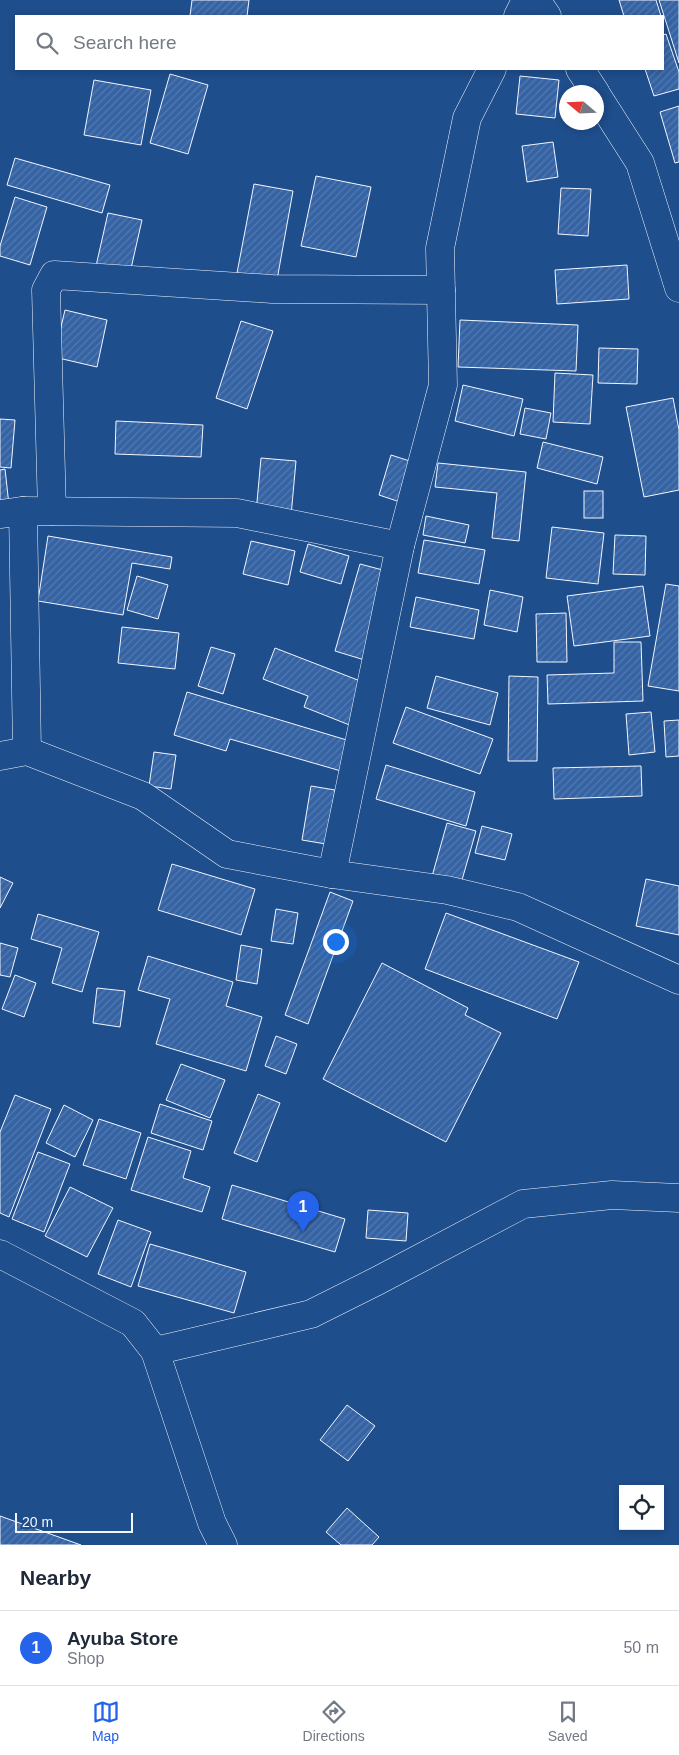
<!DOCTYPE html>
<html lang="en">
<head>
<meta charset="utf-8">
<style>
	body { margin:0; font-family:Helvetica,sans-serif; background:#f6f6f7; color:#1f2937 }
	.controls { position:absolute; right:15px; bottom:15px; display:grid; overflow:hidden; border-radius:0px; box-shadow:0 2px 8px #0003 }
	.controls button { width:45px; height:45px; display:grid; place-items:center; padding:0; border:0; border-bottom:1px solid #e0e1e3; background:#fff; color:#1f2937; font:25px sans-serif }
	.compass { position:absolute; left:559px; top:85px; width:45px; height:45px; border-radius:50%; background:#fff; box-shadow:0 2px 8px #0003; rotate:289deg }
	.scale { position:absolute; left:15px; bottom:12px; width:118px; box-sizing:border-box; padding-left:5px; border:2px solid #f2f6ff; border-top:0; font-size:14px; line-height:18px; white-space:nowrap; color:#f2f6ff; -webkit-text-stroke:4px #1f4e8c; paint-order:stroke }
	.you { position:absolute; left:335px; top:941px; width:18px; height:18px; margin:-12px; border:4px solid #fff; border-radius:50%; background:#1a73e8; box-shadow:0 0 0 8px #1a73e833 }
	.badge { display:grid; place-items:center; width:32px; height:32px; border-radius:50%; background:#2563eb; color:#fff; font-size:16px; font-weight:700 }
	.pin { position:absolute; translate:-50% -41px; filter:drop-shadow(0 1px 2px #0008) }
	.pin::after { content:''; position:absolute; top:26px; width:18px; height:15px; background:inherit; clip-path:polygon(0 0,100% 0,50% 100%) }
	.list { margin:0; padding:0; list-style:none }
	h2 { display:flex; justify-content:space-between; align-items:center; height:65px; margin:0; padding:0 20px; font-size:21px }
	h2 small { font-size:16px; font-weight:400; color:#747a83 }
	.list li { display:grid; grid-template-columns:32px 1fr auto; gap:15px; align-items:center; box-sizing:border-box; height:75px; padding:0 20px; border-top:1px solid #e0e1e3 }
	.list b { display:block; font-size:19px; white-space:nowrap }
	.list p { margin:0; font-size:16px; white-space:nowrap; color:#747a83 }
	.list em { font-size:16px; font-style:normal; color:#747a83 }
	.icon { flex:none; width:28px; height:28px; fill:none; stroke:currentColor; stroke-width:2; stroke-linecap:round; stroke-linejoin:round }
	.map { position:relative; flex:none; width:679px; height:1545px; overflow:hidden }
	.search { position:absolute; background:#fff; box-shadow:0 2px 8px #0003; left:15px; right:15px; top:15px; height:55px; display:flex; align-items:center; gap:12px; box-sizing:border-box; padding:0 18px; border-radius:0px; color:#747a83; font-size:19px }
	.sheet { height:140px; background:#fff }
	nav { display:flex; justify-content:space-around; align-items:center; box-sizing:border-box; height:70px; border-top:1px solid #e0e1e3; background:#fff; font-size:14px; color:#747a83 }
	nav a { display:grid; justify-items:center; gap:2px }
	nav .on { color:#2563eb }
	.map>svg:first-child { display:block }
</style>
</head>
<body>
<div class="map">
<svg width="679" height="1545" viewBox="0 0 679 1545">
	<defs>
		<pattern id="building-hatch" width="6" height="6" patternUnits="userSpaceOnUse" patternTransform="scale(1.25)"><rect width="6" height="6" fill="#3563a3"/><path d="M-1 1l2-2M0 6l6-6M5 7l2-2" fill="none" stroke="#537ab1"/></pattern>
	</defs>
	<rect width="100%" height="100%" fill="#1f4e8c"/>
	<g fill="url(#building-hatch)" stroke="#f2f6ff">
		<polygon points="192,0 249,0 247,16 190,16"/>
		<polygon points="619,0 656,0 661,16 624,16"/>
		<polygon points="659,0 679,0 679,63"/>
		<polygon points="666,34 679,72 679,89 654,96 645,69 663,69 663,35"/>
		<polygon points="170,74 208,85 188,154 150,143"/>
		<polygon points="520,76 559,80 555,118 516,114"/>
		<polygon points="94,80 151,90 141,145 84,135"/>
		<polygon points="679,106 679,162 675,163 660,112"/>
		<polygon points="553,142 558,177 527,182 522,146"/>
		<polygon points="15,158 110,185 102,213 7,185"/>
		<polygon points="316,176 371,187 356,257 301,246"/>
		<polygon points="254,184 293,191 277,280 237,273"/>
		<polygon points="561,188 591,189 588,236 558,234"/>
		<polygon points="15,197 47,207 30,265 0,256 0,246"/>
		<polygon points="108,213 142,220 130,273 96,266"/>
		<polygon points="627,265 629,299 557,304 555,270"/>
		<polygon points="65,310 107,320 97,367 54,357"/>
		<polygon points="460,320 578,325 576,371 458,367"/>
		<polygon points="241,321 273,331 247,409 216,398"/>
		<polygon points="599,348 638,349 637,384 598,383"/>
		<polygon points="555,373 593,375 590,424 553,422"/>
		<polygon points="463,385 523,399 514,436 455,421"/>
		<polygon points="673,398 679,430 679,490 644,497 626,407"/>
		<polygon points="525,408 551,413 546,439 520,434"/>
		<polygon points="0,419 15,420 11,468 0,467"/>
		<polygon points="116,421 203,425 201,457 115,454"/>
		<polygon points="543,442 603,457 597,484 537,468"/>
		<polygon points="391,455 416,463 403,503 379,495"/>
		<polygon points="261,458 296,461 291,516 256,513"/>
		<polygon points="438,463 526,472 519,541 492,538 497,493 435,487"/>
		<polygon points="5,469 9,505 0,506 0,470"/>
		<rect x="584" y="491" width="19" height="27"/>
		<polygon points="426,516 469,525 465,543 423,535"/>
		<polygon points="552,527 604,533 598,584 546,578"/>
		<polygon points="615,535 646,536 645,575 613,574"/>
		<polygon points="48,536 172,557 170,569 132,563 123,615 38,601"/>
		<polygon points="424,540 485,550 479,584 418,573"/>
		<polygon points="251,541 295,551 288,585 243,574"/>
		<polygon points="308,544 349,556 341,584 300,572"/>
		<polygon points="360,564 394,573 368,661 335,651"/>
		<polygon points="137,576 168,585 158,619 127,610"/>
		<polygon points="666,584 679,586 679,691 648,686"/>
		<polygon points="643,586 650,636 574,646 567,596"/>
		<polygon points="490,590 523,597 517,632 484,625"/>
		<polygon points="416,597 479,610 474,639 410,627"/>
		<polygon points="566,613 567,662 537,662 536,614"/>
		<polygon points="122,627 179,633 175,669 118,663"/>
		<polygon points="614,642 641,642 643,701 548,704 547,675 614,673"/>
		<polygon points="211,647 235,654 223,694 198,686"/>
		<polygon points="275,648 368,684 352,726 304,707 308,696 263,679"/>
		<polygon points="436,676 498,693 490,725 427,708"/>
		<polygon points="509,676 538,677 537,761 508,761"/>
		<polygon points="187,692 350,741 341,771 230,739 226,751 174,735"/>
		<polygon points="406,707 493,739 480,774 393,743"/>
		<polygon points="651,712 655,752 629,755 626,714"/>
		<polygon points="679,720 679,756 666,757 664,721"/>
		<polygon points="154,752 176,755 171,789 149,786"/>
		<polygon points="386,765 475,792 466,826 376,799"/>
		<polygon points="641,766 642,796 554,799 553,768"/>
		<polygon points="311,786 335,790 326,844 302,840"/>
		<polygon points="447,823 476,831 460,887 431,880"/>
		<polygon points="482,826 512,834 505,860 475,853"/>
		<polygon points="172,864 255,889 241,935 158,910"/>
		<polygon points="0,877 13,883 0,908"/>
		<polygon points="646,879 679,886 679,935 636,926"/>
		<polygon points="330,892 353,901 308,1024 285,1015"/>
		<polygon points="276,909 298,913 293,944 271,941"/>
		<polygon points="446,913 579,962 557,1019 425,969"/>
		<polygon points="38,914 99,932 82,992 52,983 62,948 31,939"/>
		<polygon points="0,943 18,948 10,977 0,975"/>
		<polygon points="241,945 262,949 257,984 236,980"/>
		<polygon points="148,956 233,982 226,1006 262,1017 246,1071 156,1044 170,999 138,990"/>
		<polygon points="382,963 468,1008 465,1015 501,1033 446,1142 323,1079"/>
		<polygon points="15,975 36,983 24,1017 2,1009"/>
		<polygon points="97,988 125,991 120,1027 93,1023"/>
		<polygon points="276,1036 297,1044 286,1074 265,1066"/>
		<polygon points="181,1064 225,1080 210,1118 166,1100"/>
		<polygon points="258,1094 280,1103 257,1162 234,1153"/>
		<polygon points="15,1095 51,1109 9,1217 0,1213 0,1132"/>
		<polygon points="160,1104 212,1121 203,1150 151,1133"/>
		<polygon points="64,1105 93,1120 75,1157 46,1143"/>
		<polygon points="99,1119 141,1133 126,1179 83,1165"/>
		<polygon points="148,1137 191,1151 183,1178 210,1187 202,1212 131,1190"/>
		<polygon points="38,1152 70,1164 44,1232 12,1219"/>
		<polygon points="232,1185 345,1219 335,1252 222,1219"/>
		<polygon points="70,1187 113,1208 87,1257 45,1236"/>
		<polygon points="368,1210 408,1213 406,1241 366,1238"/>
		<polygon points="118,1220 151,1232 131,1287 98,1274"/>
		<polygon points="150,1244 246,1272 234,1313 138,1286"/>
		<polygon points="347,1405 375,1426 348,1461 320,1440"/>
		<polygon points="347,1508 379,1537 372,1545 341,1545 326,1532"/>
		<polygon points="0,1516 81,1545 0,1545"/>
	</g>
	<g fill="none" stroke-linecap="round" stroke-linejoin="round">
		<defs>
			<g id="minor">
				<polyline points="536,0 547,16"/>
				<polyline points="518,16 526,0"/>
				<polyline points="580,69 595,92"/>
				<polyline points="596,94 640,163 679,288"/>
				<polyline points="23,511 27,751"/>
				<polyline points="52,511 46,290 54,275 272,289 441,290"/>
				<polyline points="0,514 23,511 237,513 400,546"/>
				<polyline points="0,756 27,751 143,796 227,854 332,874 447,890 518,907 679,980"/>
				<polyline points="332,874 400,546 443,385 440,248 467,118 492,69"/>
				<polyline points="0,1254 133,1323 155,1351 212,1523 223,1545"/>
				<polyline points="155,1351 311,1314 377,1281 523,1204 612,1195 679,1198"/>
			</g>
		</defs>
		<use href="#minor" stroke="#f2f6ff" stroke-width="29"/>
		<use href="#minor" stroke="#1f4e8c" stroke-width="28"/>
	</g>
</svg>
<div class="controls">
<button><svg class="icon" aria-label="locate" viewBox="0 0 24 24"><circle cx="12" cy="12" r="6"/><path d="M12 2v4M12 18v4M2 12h4M18 12h4"/></svg></button>
</div>
<svg class="compass" viewBox="-18 -18 36 36"><path d="M0-13l5 13h-10z" fill="#e53935"/><path d="M0 13l5-13h-10z" fill="#747a83"/></svg>
<div class="scale">20 m</div>
<div class="you"></div>
<div class="pin badge" style="left:303px;top:1232px">1</div>
<div class="search"><svg class="icon" aria-label="search" viewBox="0 0 24 24"><circle cx="10" cy="10" r="6"/><path d="M15 15l6 6"/></svg>Search here</div>
</div>
<section class="sheet">
<h2>Nearby<small></small></h2>
<ul class="list">
<li><span class="badge">1</span><div><b>Ayuba Store</b><p>Shop</p></div><em>50 m</em></li>
</ul>
</section>
<nav>
<a class="on"><svg class="icon" aria-label="map" viewBox="0 0 24 24"><path d="M3 6l6-2 6 2 6-2v14l-6 2-6-2-6 2zM9 4v14M15 6v14"/></svg>Map</a>
<a><svg class="icon" aria-label="directions" viewBox="0 0 24 24"><path d="M12 3l9 9-9 9-9-9zM9 14v-3h6M13 9l2 2-2 2"/></svg>Directions</a>
<a><svg class="icon" aria-label="saved" viewBox="0 0 24 24"><path d="M7 4h10v16l-5-4-5 4z"/></svg>Saved</a>
</nav>
</body>
</html>
